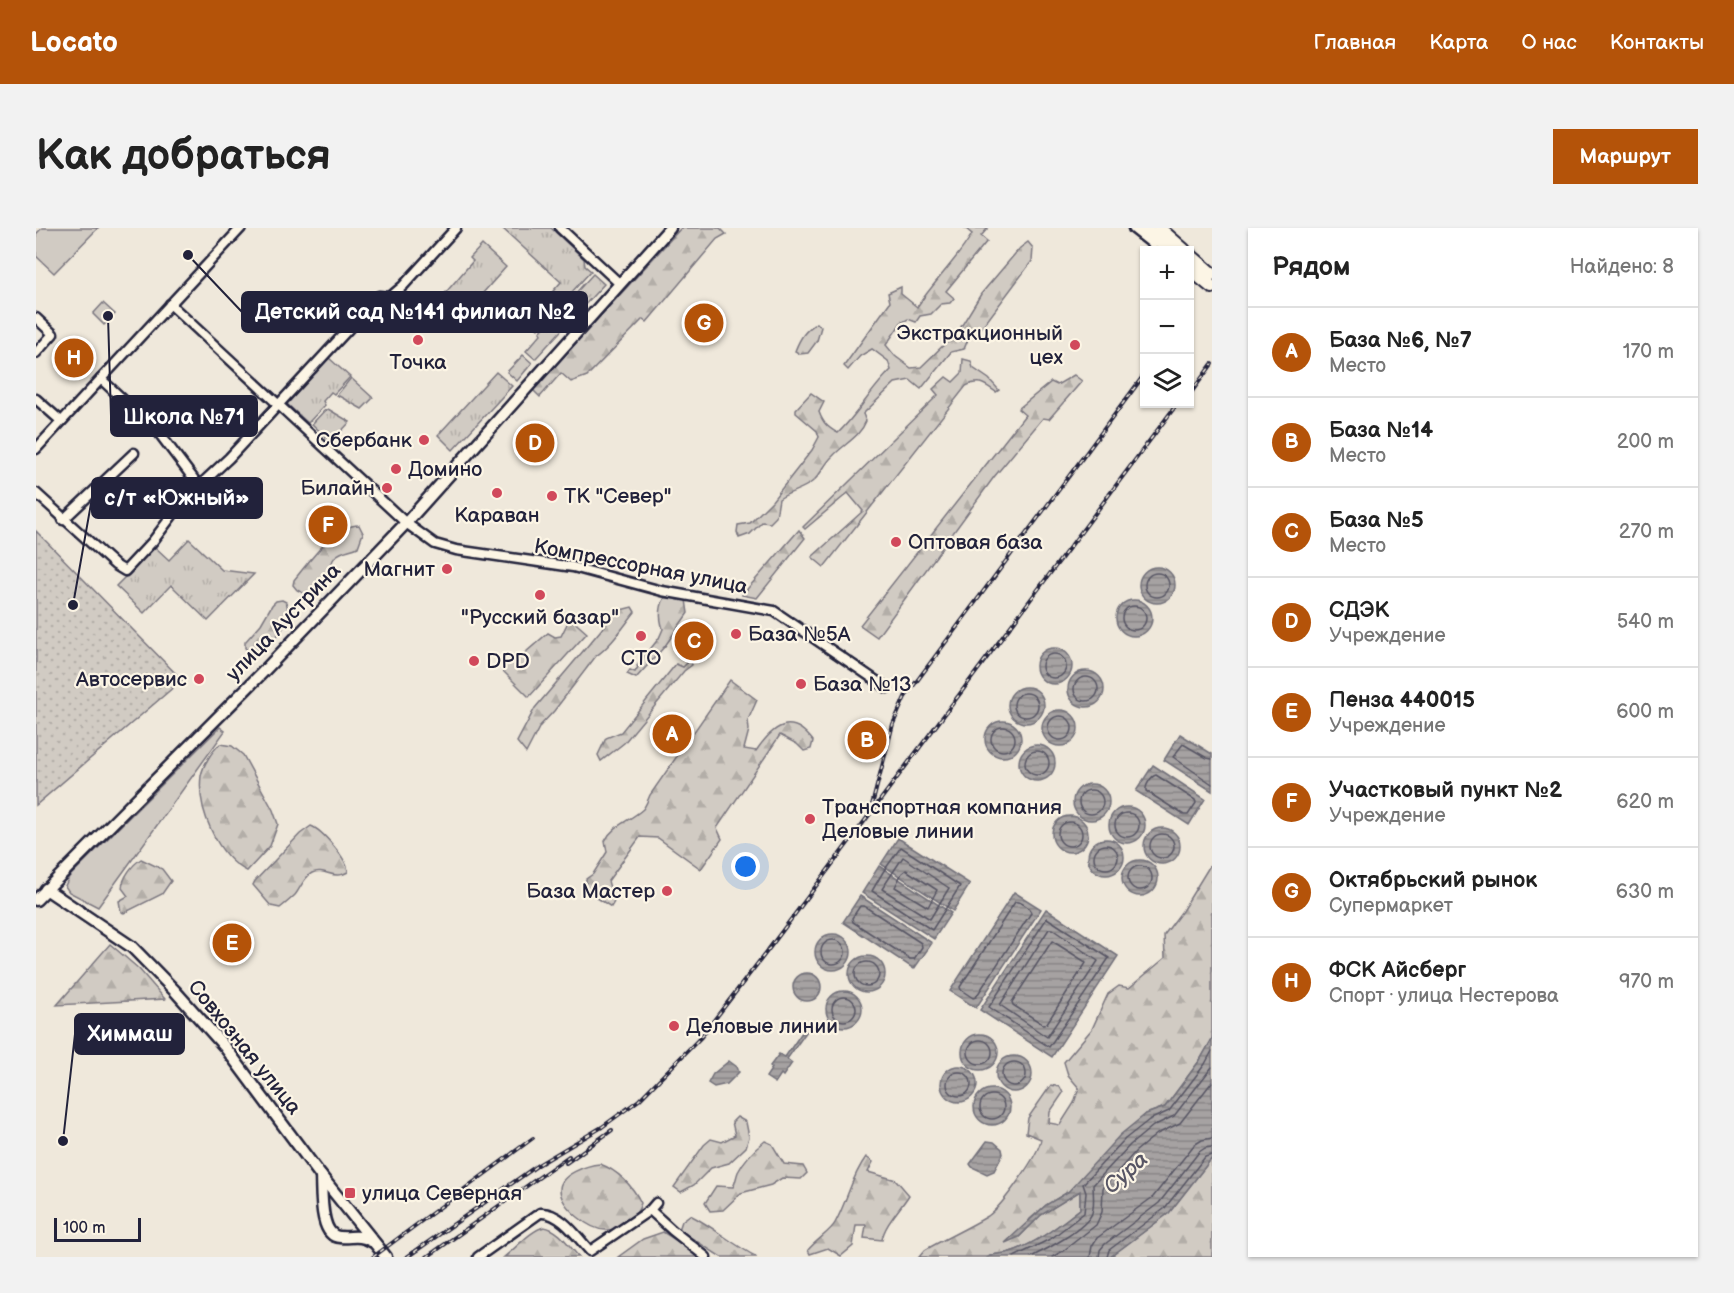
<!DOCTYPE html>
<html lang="ru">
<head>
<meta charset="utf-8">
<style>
	body { margin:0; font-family:"Balsamiq Sans",sans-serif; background:#f2f2f2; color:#222 }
	.controls { position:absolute; right:18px; top:18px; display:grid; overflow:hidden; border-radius:0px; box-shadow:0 2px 4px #0004 }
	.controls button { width:54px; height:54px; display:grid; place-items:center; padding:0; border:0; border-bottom:2px solid #e0e0e0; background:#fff; color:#222; font:30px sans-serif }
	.scale { position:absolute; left:18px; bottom:15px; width:87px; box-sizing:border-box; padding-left:6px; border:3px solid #22223b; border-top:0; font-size:16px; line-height:21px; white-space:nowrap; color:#22223b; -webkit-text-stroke:4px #fcf5e5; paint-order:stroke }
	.you { position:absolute; left:710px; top:639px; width:21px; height:21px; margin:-15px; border:4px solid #fff; border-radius:50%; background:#1a73e8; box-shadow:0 0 0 9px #1a73e833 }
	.badge { display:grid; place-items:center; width:39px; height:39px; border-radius:50%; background:#b45309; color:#fff; font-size:20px; font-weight:700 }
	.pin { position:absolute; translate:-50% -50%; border:3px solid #fff; box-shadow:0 2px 6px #0006 }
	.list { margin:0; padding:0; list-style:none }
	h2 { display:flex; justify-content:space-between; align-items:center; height:78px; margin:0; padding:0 24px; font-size:26px }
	h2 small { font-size:20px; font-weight:400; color:#767676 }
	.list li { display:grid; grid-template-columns:39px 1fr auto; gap:18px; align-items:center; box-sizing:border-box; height:90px; padding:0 24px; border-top:2px solid #e0e0e0 }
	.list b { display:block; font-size:22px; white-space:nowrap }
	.list p { margin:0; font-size:20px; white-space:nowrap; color:#767676 }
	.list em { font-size:20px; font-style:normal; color:#767676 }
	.icon { flex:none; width:33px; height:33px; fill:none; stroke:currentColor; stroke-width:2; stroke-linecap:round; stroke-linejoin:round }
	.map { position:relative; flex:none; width:1176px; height:1029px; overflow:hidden; border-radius:0px }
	header { display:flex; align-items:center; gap:36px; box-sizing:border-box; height:84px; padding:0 30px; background:#b45309; color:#fff }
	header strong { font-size:28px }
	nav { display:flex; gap:33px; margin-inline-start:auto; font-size:21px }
	.intro { display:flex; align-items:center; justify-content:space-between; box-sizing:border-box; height:144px; padding:0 36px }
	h1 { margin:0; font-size:42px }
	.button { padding:15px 27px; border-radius:0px; background:#b45309; color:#fff; font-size:21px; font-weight:700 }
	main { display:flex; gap:36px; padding:0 36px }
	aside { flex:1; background:#fff; border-radius:0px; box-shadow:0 2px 4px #0004 }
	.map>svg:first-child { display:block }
</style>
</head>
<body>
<header>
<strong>Locato</strong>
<nav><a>Главная</a><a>Карта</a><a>О нас</a><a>Контакты</a></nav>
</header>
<div class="intro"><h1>Как добраться</h1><a class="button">Маршрут</a></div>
<main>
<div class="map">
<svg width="1176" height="1029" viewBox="0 0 1176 1029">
	<defs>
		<pattern id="grass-tufts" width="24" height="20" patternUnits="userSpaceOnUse" patternTransform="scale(1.5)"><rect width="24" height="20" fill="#d1cbc3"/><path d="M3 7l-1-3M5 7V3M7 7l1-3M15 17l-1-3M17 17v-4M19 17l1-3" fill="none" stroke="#b3aea8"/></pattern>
		<pattern id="forest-firs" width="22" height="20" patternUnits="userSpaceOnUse" patternTransform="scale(1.5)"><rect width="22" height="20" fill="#d1cbc3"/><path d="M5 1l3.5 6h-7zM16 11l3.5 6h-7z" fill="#b3aea8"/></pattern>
		<pattern id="garden-dots" width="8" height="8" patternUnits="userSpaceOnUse" patternTransform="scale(1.5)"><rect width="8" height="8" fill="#d1cbc3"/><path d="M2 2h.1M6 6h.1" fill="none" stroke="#b3aea8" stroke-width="1.8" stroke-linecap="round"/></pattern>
		<pattern id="water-rules" width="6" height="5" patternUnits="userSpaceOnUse" patternTransform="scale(1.5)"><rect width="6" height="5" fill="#a6a2a2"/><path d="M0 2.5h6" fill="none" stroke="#878485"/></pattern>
	</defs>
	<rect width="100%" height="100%" fill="#efe8db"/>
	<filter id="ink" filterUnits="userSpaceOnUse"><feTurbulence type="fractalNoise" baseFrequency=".0167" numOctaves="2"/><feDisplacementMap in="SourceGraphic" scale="12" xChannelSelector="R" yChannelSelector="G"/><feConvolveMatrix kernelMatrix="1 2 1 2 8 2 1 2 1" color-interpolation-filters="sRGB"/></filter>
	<g filter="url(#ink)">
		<g fill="url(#grass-tufts)" stroke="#7a767f" stroke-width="1.5">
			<polygon points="466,0 515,0 548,31 549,38 555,43 502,101 498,98 503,92 497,86 525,54"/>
			<polygon points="446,17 470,39 421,94 411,97 401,93 392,85 437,33 434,30"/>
			<polygon points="557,46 568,56 499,131 490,123 505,106 504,104"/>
			<polygon points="487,127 496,135 481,153 471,144"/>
			<polygon points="293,130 314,149 298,166 295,164 287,173 289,177 272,195 251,176"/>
			<polygon points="460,144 476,158 417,222 402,207"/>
			<polygon points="315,150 337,170 326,181 301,167"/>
			<polygon points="292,181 314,194 295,214 276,196 288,183"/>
			<polygon points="153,311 186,342 218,346 172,393 135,357 108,385 80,358 119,319 133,332"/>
		</g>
		<g fill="url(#forest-firs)" stroke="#7a767f" stroke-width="1.5">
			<polygon points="645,0 684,0 690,6 681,11 611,94 607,91 551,148 535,154 525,145 504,169 497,162"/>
			<path d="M929 0H952L945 8 951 13 910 63 918 70 914 75 905 76 895 86 884 88 880 94 872 91 865 95 850 117 859 128 875 140 885 139 923 102 945 66 984 20 992 14 997 20 996 33 948 97 933 109 928 121 915 124 885 161 874 152 859 155 827 186 830 193C824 209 808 216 797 228 788 236 786 246 776 254 766 262 753 264 743 271L740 289 734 295 726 294 714 306 703 310 701 304 702 297 714 295 736 273 776 222 783 209 781 203 760 185V181L775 165 788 174 783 184C787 195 792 200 802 205 822 186 835 161 855 142L852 133 836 121 824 128 812 142 808 138 854 74 852 65 865 59V66L881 79C898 53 921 32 936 6Z"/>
			<path d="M781 95 785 99 781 113 772 125 764 126 759 123C764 110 769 102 781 95Z"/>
			<path d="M927 131 935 133 937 140 953 151 963 162 960 164C948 156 944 151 930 158L788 339 776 329 827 283 812 265 769 301 767 299 902 167 897 161 910 149 917 154 926 145Z"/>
			<polygon points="1038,147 1046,153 1013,191 1007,190 958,249 841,409 824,397 989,187 982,181 1015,154 1021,157"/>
			<path d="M323 297 327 305 322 319C314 323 306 322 299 329 295 333 296 337 294 342 289 354 282 362 271 367L261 362 257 357 258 352C273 334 298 297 323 297Z"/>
			<polygon points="763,302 769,310 721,370 706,367"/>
			<path d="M631 367 650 372 652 385 629 418 600 450 591 446 594 442 599 444 602 439 601 438 623 410 627 401C623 390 623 376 631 367Z"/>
			<path d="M246 372 250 374C259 395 238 411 224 424H214L209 420V414L225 396 236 377 240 373Z"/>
			<path d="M596 379 599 384C587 399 576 417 560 428L518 483 504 498 490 525 481 514 499 480 581 383Z"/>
			<polygon points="534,390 551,405 493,469 466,442 477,427 483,430 512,405 519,409 525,408"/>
			<polygon points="655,431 656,437 648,443 588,515 565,533 562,527 570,510 585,504 640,436 647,439"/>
			<path d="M694 452 721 472 712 492 713 502 708 521 720 523C737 498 755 484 777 513L775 521 768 523 761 516 744 507 681 600 686 611 665 641 622 610 604 609 572 653 578 674 575 679 549 662 550 651 557 646 571 624 569 613C578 596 594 593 607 581 610 577 612 572 614 567Z"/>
			<path d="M184 516 196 518 207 527 237 582 242 596 234 618 211 643C181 629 161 580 165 548 167 537 176 523 184 516Z"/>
			<path d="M275 598C286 602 312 632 312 644 297 653 289 639 276 645 268 649 264 661 259 667 254 672 249 676 244 680L235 678 217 657 219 653 264 606Z"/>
			<path d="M105 631 126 641 135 653 126 666 88 685 85 684 83 673 92 668 86 660C87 649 96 637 105 631Z"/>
			<path d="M1176 634V811L1164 832 1129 879 1110 886 1032 964 1010 977 994 991 983 1009 1005 987 1044 963V981C1023 998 1001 1016 974 1024 966 1027 960 1024 952 1029H883L889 1022C910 1010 932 1000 952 988 966 978 1003 927 1005 911L990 905 992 890 1015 857 1024 859 1027 865 1014 884 1013 895 1024 897 1038 875 1043 860 1032 847 1028 834 1056 801 1072 766 1083 758 1093 760 1129 730 1128 707 1146 683Z"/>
			<polygon points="74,716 103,741 129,771 21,777"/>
			<polygon points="701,889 710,894 713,909 710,919 693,935 675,940 658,957 645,964 638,959 668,917 675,911 686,914 699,907 696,894"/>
			<path d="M729 913 736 916 748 936 767 938 771 945 765 951 746 950 735 957 705 965 687 982 674 983 669 975 680 958 697 959C700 954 700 949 702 944 708 932 719 921 729 913Z"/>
			<path d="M830 929 837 934 832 944 860 952 873 967C865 980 848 997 846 1012L828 1010 830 997H820L817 1018 805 1028 792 1020 774 1026 772 1022C779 1013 795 1003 799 995 811 974 815 949 830 929Z"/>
			<polygon points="1176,930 1176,1029 1074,1029 1133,985"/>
			<path d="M564 936C581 942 597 958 605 975 603 983 599 987 592 993 586 998 579 1002 571 1002 554 1003 525 979 524 962 523 946 552 937 564 936Z"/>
			<path d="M654 987C678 999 697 1017 721 1029H685L643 1002 646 993Z"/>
			<path d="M508 999C523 1001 533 1018 543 1029H468C479 1021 495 1002 508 999Z"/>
			<polygon points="627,1004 666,1029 582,1029 607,1011"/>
		</g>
		<g fill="#d1cbc3" stroke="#7a767f" stroke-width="1.5">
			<polygon points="6,0 62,0 18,45 0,28 0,6"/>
			<polygon points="67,75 79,86 68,97 57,86"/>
			<polygon points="184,499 189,503 62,679 33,664 29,658 33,649"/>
		</g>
		<polygon fill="url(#garden-dots)" stroke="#7a767f" stroke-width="1.5" points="0,303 146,452 0,577"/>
		<g fill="url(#water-rules)" stroke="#716f79" stroke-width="1.5">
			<circle cx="1121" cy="357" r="18"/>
			<circle cx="1098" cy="390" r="18"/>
			<circle cx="1018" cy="438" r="18"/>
			<circle cx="1050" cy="461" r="18"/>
			<circle cx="990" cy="477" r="18"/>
			<circle cx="1024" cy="500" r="18"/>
			<circle cx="967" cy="511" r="18"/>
			<polygon points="1144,506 1176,526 1176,563 1128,532"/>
			<circle cx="1001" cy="535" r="18"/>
			<polygon points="1117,537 1169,571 1153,597 1100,563"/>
			<circle cx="1055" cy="574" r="18"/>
			<circle cx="1091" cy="597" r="18"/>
			<circle cx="1034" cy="606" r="18"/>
			<circle cx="1126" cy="618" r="18"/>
			<polygon points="862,610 934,656 917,683 845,636"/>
			<circle cx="1070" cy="629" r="18"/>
			<circle cx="1104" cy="650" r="18"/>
			<polygon points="843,638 915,685 898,711 826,665"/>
			<polygon points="978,664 1005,681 940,780 914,763"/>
			<polygon points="824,668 896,715 878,741 807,694"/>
			<polygon points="1010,681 1082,728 1016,829 944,782"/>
			<circle cx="797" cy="724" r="18"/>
			<circle cx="831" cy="746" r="18"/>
			<circle cx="771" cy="759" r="14"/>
			<circle cx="808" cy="781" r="18"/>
			<polygon points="773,794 776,796 751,831 756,835 747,848 745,846 739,855 730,849 736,840 734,838 743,826 749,829"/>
			<circle cx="944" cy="824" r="18"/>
			<path d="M1176 811V930L1133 985 1074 1029H952C959 1024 966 1027 974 1024 1000 1016 1022 998 1044 981V963L1005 987 983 1009 969 1015 1010 977 1032 964 1084 907 1110 886 1129 879 1164 832Z"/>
			<circle cx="978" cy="846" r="18"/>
			<polygon points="693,833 701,839 703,844 691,856 678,859 672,855 677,846"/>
			<circle cx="923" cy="856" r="18"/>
			<circle cx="956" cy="879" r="18"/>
			<polygon points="951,913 958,914 966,921 967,926 958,943 951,946 936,939 934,936"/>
		</g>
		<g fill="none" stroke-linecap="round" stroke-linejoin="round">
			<g stroke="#575564" stroke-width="1.5">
				<circle cx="1121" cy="357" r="12"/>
				<circle cx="1098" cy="390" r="12"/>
				<circle cx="1018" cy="438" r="12"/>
				<circle cx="1050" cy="461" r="12"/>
				<circle cx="990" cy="477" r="12"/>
				<circle cx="1024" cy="500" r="12"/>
				<circle cx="967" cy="511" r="12"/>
				<circle cx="1001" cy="535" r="12"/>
				<polyline points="1176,531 1171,530 1147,516 1137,529 1176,556"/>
				<path d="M1120 547 1159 572 1160 575 1152 587H1148L1110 563C1109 558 1115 548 1120 547Z"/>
				<circle cx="1055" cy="574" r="12"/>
				<circle cx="1091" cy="597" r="12"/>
				<circle cx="1034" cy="606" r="12"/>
				<circle cx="1126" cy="618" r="12"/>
				<circle cx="1070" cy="629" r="12"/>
				<polygon points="865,619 924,658 896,702 836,663 847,644"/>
				<polygon points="867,629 913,660 894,691 846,661"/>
				<circle cx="1104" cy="650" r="12"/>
				<polygon points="870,642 901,662 892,679 859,659 866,645"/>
				<path d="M979 674C984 673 994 679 995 685L940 769 937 770 925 762 924 759Z"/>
				<polygon points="824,678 828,678 885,715 886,719 878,731 874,731 817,694 816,690"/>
				<polygon points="1011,690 1073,730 1013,819 953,779"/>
				<polygon points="1013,701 1016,701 1062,733 1011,809 964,777"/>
				<circle cx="797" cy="724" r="12"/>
				<polygon points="1016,713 1048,733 1050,735 1011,795 1008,797 977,777 976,774"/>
				<circle cx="831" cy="746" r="12"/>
				<circle cx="808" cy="781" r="12"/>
				<circle cx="944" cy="824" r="12"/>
				<circle cx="978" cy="846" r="12"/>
				<circle cx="923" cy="856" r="12"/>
				<circle cx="956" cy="879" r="12"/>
				<polyline points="978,1029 1016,1010 1048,985 1050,965 1047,956 1089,911 1113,892 1133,883 1169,836 1176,823"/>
				<path d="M995 1029C1010 1022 1051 1000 1056 985 1059 976 1057 965 1057 957L1094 917 1117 898 1138 888 1176 839"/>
				<polyline points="1016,1029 1027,1023 1060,997 1066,984 1067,960 1100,923 1121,906 1144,895 1176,854"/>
				<polyline points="1054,1029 1056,1018 1061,1010 1117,969 1158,917 1166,912 1176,910"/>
				<polyline points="1063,1029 1064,1022 1069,1016 1123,975 1163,924 1169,920 1176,919"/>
				<polyline points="1071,1029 1073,1022 1128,981 1169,929 1176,927"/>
			</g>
			<defs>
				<g id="minor">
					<polyline points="524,0 584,56"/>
					<polyline points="134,76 370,295 399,316 420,322 537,339 626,363 738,383 851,460"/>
					<polyline points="0,90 17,106 0,125"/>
					<polyline points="65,151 123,205 163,258"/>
					<polyline points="0,171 25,193"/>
					<polyline points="0,221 205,0"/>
					<polyline points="0,265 79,337 89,343 117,313 147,273 193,230 343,68 354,69 367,58 420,0"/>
					<polyline points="27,292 98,225"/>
					<polyline points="614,982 636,1002 670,1029"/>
					<path d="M442 1029 504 985C524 983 542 1010 554 1023L614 982 620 975"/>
				</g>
				<g id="major">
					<polyline points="1098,0 1117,15"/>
					<polyline points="10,661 96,719 139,763 189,819 285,948 350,1029"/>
					<polyline points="0,672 226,445 370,295 634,0"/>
					<path d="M285 948C286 963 283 1009 304 1009 316 1010 324 1006 335 1013"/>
				</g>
				<g id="highway">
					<polyline points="1108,0 1132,22"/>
					<polyline points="1123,0 1148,22"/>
					<polyline points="1154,27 1176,46"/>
					<polyline points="1154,41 1176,59"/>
				</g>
			</defs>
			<use href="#minor" stroke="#22223b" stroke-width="13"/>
			<use href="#major" stroke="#22223b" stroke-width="15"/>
			<use href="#highway" stroke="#22223b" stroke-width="16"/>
			<use href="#minor" stroke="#fcf5e5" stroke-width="8"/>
			<use href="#major" stroke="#fcf5e5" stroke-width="10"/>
			<use href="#highway" stroke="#fcf5e5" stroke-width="12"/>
			<defs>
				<g id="rail">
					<polyline points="1154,166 1176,136"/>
					<polyline points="836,577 857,496 869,469 1108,147"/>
					<polyline points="530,935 576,902"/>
					<polyline points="337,1029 497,910"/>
					<polyline points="371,1029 502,937 566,899 603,872 665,809 732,722 1141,176"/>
					<polyline points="391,1029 533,928"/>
				</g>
			</defs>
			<use href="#rail" stroke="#22223b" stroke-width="4"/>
			<use href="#rail" stroke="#fcf5e5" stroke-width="1.5" stroke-dasharray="4.5" stroke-linecap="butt"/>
		</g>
	</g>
	<g fill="#d1495b" stroke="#fcf5e5" stroke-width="2">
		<circle cx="382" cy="112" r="6"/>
		<circle cx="1039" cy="117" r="6"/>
		<circle cx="388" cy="212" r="6"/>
		<circle cx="360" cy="241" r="6"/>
		<circle cx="351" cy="260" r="6"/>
		<circle cx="461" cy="265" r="6"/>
		<circle cx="516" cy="268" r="6"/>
		<circle cx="860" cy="314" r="6"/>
		<circle cx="411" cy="341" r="6"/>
		<circle cx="504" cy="367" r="6"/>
		<circle cx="700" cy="406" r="6"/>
		<circle cx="605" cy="408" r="6"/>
		<circle cx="438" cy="433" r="6"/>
		<circle cx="163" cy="451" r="6"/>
		<circle cx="765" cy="456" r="6"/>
		<circle cx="774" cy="591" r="6"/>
		<circle cx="631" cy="663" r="6"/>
		<circle cx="638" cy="798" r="6"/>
		<rect x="308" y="959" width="12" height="12" rx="3"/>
	</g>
	<g text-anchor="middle" stroke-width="4.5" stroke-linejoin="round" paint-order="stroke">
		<g font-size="21" fill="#22223b" stroke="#fcf5e5" text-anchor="start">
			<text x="1027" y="112" text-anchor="end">Экстракционный<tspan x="1027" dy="24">цех</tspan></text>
			<text x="382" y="141" text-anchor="middle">Точка</text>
			<text x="376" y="219" text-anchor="end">Сбербанк</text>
			<text x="372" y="248">Домино</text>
			<text x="339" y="267" text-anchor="end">Билайн</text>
			<text x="528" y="275">ТК "Север"</text>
			<text x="461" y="294" text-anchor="middle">Караван</text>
			<text x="872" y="321">Оптовая база</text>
			<text x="399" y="348" text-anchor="end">Магнит</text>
			<text x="504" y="396" text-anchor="middle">"Русский базар"</text>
			<text x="712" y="413">База №5А</text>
			<text x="605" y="437" text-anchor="middle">СТО</text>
			<text x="450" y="440">DPD</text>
			<text x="151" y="458" text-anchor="end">Автосервис</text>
			<text x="777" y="463">База №13</text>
			<text x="786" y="586">Транспортная компания<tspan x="786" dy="24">Деловые линии</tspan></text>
			<text x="619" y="670" text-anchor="end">База Мастер</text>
			<text x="650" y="805">Деловые линии</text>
			<text x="326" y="972">улица Северная</text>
		</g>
		<g font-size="21" fill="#22223b" stroke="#fcf5e5">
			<text transform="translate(605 338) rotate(11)" y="7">Компрессорная улица</text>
			<text transform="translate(247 394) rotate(-46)" y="7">улица Аустрина</text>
			<text transform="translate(209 819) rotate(51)" y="7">Совхозная улица</text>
		</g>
		<g font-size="22" font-style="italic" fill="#575564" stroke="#fcf5e5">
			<text transform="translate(1089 944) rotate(-42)" y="8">Сура</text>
		</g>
	</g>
	<path fill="none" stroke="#22223b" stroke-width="2" d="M152 27L206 84M72 88L75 188M37 377L56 270M27 913L39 806"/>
	<g fill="#22223b" stroke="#fcf5e5" stroke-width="2">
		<circle cx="152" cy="27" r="6"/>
		<circle cx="72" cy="88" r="6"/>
		<circle cx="37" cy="377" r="6"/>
		<circle cx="27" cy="913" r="6"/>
	</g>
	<g fill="#22223b" stroke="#22223b" stroke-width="2">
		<rect x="206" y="64" width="345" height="40" rx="6"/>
		<rect x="75" y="168" width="146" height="40" rx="6"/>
		<rect x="56" y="250" width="170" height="40" rx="6"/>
		<rect x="39" y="786" width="109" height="40" rx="6"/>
	</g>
	<g font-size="22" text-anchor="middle" font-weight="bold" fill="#fff">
		<text x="379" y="91">Детский сад №141 филиал №2</text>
		<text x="148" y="196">Школа №71</text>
		<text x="141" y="277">с/т «Южный»</text>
		<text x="94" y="813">Химмаш</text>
	</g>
</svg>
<div class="controls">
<button>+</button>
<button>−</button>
<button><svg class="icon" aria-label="layers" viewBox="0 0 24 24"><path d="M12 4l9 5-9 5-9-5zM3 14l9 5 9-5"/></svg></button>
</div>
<div class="scale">100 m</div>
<div class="you"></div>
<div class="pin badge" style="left:636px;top:506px">A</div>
<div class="pin badge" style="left:831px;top:512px">B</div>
<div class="pin badge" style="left:658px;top:413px">C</div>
<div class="pin badge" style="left:499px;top:215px">D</div>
<div class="pin badge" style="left:196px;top:715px">E</div>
<div class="pin badge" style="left:292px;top:297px">F</div>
<div class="pin badge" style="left:668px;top:95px">G</div>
<div class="pin badge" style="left:38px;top:130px">H</div>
</div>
<aside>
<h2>Рядом<small>Найдено: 8</small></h2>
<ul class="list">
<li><span class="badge">A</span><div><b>База №6, №7</b><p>Место</p></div><em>170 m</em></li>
<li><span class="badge">B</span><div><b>База №14</b><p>Место</p></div><em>200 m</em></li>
<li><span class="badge">C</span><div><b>База №5</b><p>Место</p></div><em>270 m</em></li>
<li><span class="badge">D</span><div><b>СДЭК</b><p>Учреждение</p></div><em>540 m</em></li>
<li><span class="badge">E</span><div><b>Пенза 440015</b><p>Учреждение</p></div><em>600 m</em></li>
<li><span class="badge">F</span><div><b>Участковый пункт №2</b><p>Учреждение</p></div><em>620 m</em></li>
<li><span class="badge">G</span><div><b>Октябрьский рынок</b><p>Супермаркет</p></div><em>630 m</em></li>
<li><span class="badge">H</span><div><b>ФСК Айсберг</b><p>Спорт · улица Нестерова</p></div><em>970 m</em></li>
</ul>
</aside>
</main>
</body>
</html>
